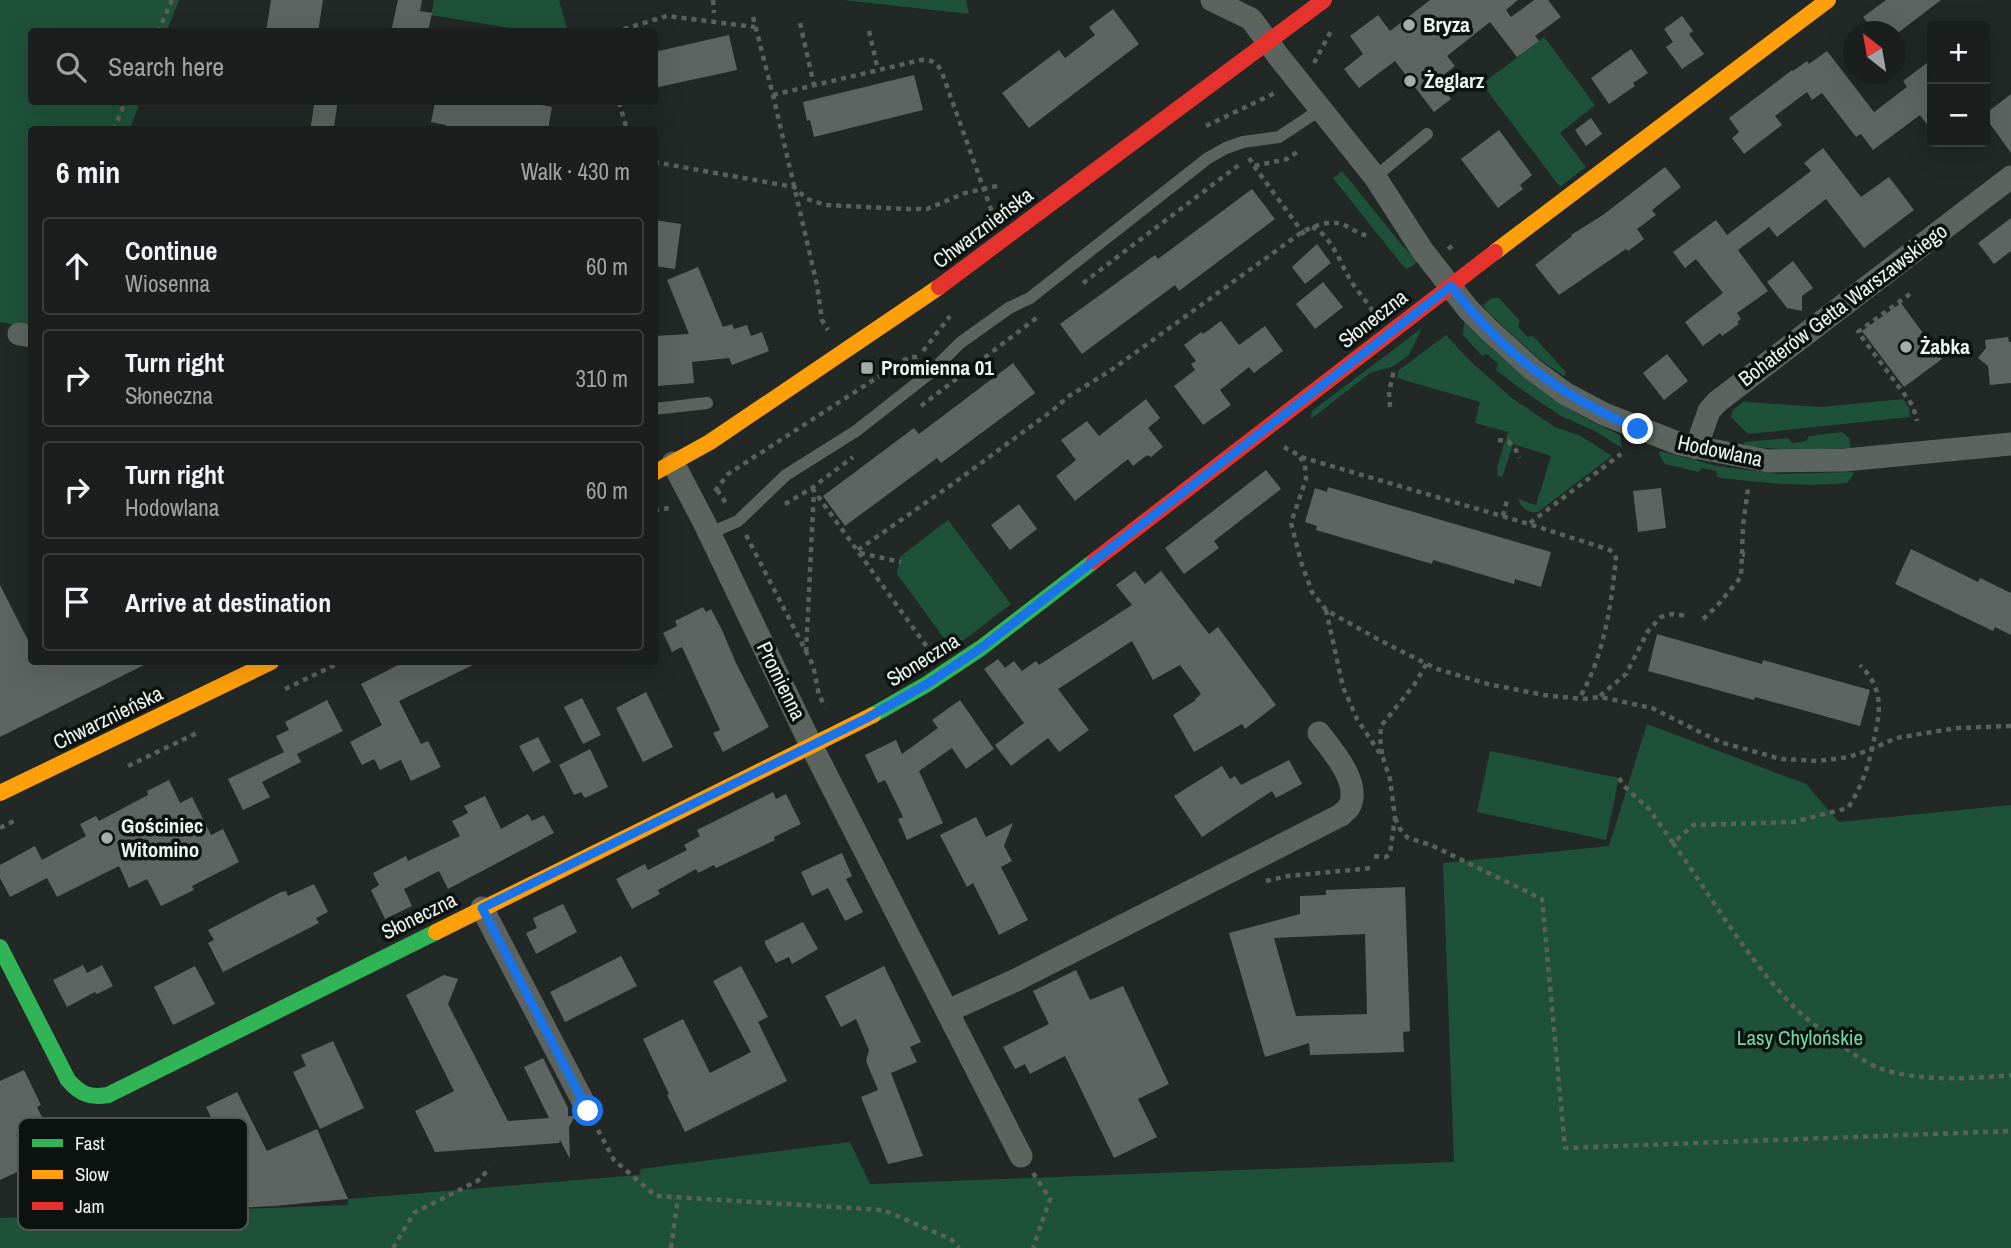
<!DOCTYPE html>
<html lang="en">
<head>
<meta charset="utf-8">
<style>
	body { margin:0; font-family:"Archivo Narrow",sans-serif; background:#272b29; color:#f1f3f6 }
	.controls { position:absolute; right:21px; top:21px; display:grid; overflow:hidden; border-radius:7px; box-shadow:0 7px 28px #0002 }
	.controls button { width:63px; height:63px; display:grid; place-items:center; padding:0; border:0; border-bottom:2px solid #383c3b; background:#1a1e1c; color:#f1f3f6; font:35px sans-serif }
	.compass { position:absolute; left:1843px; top:21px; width:63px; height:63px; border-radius:50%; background:#1a1e1c; box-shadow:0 7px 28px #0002; rotate:329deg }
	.stop { position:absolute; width:21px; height:21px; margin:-16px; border:5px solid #1a73e8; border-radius:50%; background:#fff }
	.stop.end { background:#1a73e8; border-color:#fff; box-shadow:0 2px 7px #0008 }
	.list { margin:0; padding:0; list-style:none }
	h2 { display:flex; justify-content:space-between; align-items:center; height:91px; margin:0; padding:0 28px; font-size:30px }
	h2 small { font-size:23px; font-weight:400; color:#9fa2a3 }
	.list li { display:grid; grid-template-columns:46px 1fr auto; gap:21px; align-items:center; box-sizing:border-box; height:98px; margin:0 14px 14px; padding:0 14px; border:2px solid #383c3b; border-radius:7px }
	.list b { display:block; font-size:26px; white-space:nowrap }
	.list p { margin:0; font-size:23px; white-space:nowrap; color:#9fa2a3 }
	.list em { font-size:23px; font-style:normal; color:#9fa2a3 }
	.icon { flex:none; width:38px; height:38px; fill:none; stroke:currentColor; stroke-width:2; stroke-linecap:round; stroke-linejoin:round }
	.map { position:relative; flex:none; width:2011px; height:1248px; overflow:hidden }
	.search { position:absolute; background:#1a1e1c; box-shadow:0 7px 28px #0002; left:28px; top:28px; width:630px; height:77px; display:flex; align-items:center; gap:18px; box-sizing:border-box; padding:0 24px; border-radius:7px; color:#9fa2a3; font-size:26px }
	.panel { position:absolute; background:#1a1e1c; box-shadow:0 7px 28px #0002; left:28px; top:126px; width:630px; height:539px; border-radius:7px }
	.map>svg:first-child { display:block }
</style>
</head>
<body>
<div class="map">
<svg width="2011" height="1248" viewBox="0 0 2011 1248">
	<rect width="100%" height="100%" fill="#222825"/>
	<g fill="#1e5139">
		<polygon points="0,0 179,0 167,31 32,32 32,102 140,102 130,129 32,130 31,328 0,322"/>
		<polygon points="434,0 559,0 568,31 529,31 431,15"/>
		<polygon points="843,0 966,0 969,14"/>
		<polygon points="1544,37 1595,105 1560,133 1586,167 1560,187 1482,84"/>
		<polygon points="1342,171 1401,244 1418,262 1407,269 1403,266 1333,178"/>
		<polygon points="1492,298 1499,298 1520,321 1518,326 1527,337 1533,336 1566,372 1564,376 1539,359 1487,311 1483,305"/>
		<path d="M1464 322C1499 356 1534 388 1576 413 1590 421 1605 428 1620 435L1622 448 1593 430 1561 416 1525 392 1496 370 1498 364 1487 354 1482 356 1463 335Z"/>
		<polygon points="1422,328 1409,355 1394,366 1370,373 1311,419 1312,411"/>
		<path d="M1446 335 1470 361 1512 398 1555 427 1581 436 1612 456 1538 512C1528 513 1522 509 1518 499L1536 505 1551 456 1513 444 1503 475 1501 477 1498 476 1497 468 1508 432 1475 423 1480 402 1397 378 1398 371Z"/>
		<polygon points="1903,399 1909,408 1910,417 1748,434 1731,417 1733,410 1744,401 1747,402 1821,407"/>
		<polygon points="1842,432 1850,439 1850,448 1791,450 1745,446 1744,442 1788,438 1792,443 1806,441 1809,436"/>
		<path d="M1660 451 1717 466 1778 474 1853 472V475L1847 483C1804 487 1764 483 1722 478L1717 477 1716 471 1702 468 1698 472 1665 464 1659 454Z"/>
		<polygon points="948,520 1011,604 952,649 897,574 899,560 901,556"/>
		<polygon points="1647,724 1806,784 1839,822 2011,805 2011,1248 0,1248 0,1218 348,1205 348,1199 639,1175 641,1169 850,1142 870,1184 1454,1162 1443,863 1609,846"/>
		<polygon points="1490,751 1619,778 1606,840 1477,812"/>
	</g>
	<g fill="#5e6461" fill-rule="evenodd">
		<polygon points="271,0 323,0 318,32 266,32"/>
		<polygon points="398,0 422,0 420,11 432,13 428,32 391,32"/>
		<polygon points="1430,0 1518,0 1506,10 1511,17 1534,0 1548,0 1561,17 1535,36 1539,41 1517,57 1490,22 1447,56 1455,66 1437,80 1451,99 1434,112 1395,61 1359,88 1344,69 1363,54 1350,36 1378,15 1390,31"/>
		<polygon points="1886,0 1941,0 1899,32 1875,32 1863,17"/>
		<polygon points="1113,9 1139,44 1029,128 1002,93 1059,50 1065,58 1095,35 1089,27"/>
		<polygon points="1682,16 1693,31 1689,34 1704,54 1682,69 1666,47 1673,42 1664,29"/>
		<polygon points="729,35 737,70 654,88 654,52"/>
		<polygon points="1631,49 1648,73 1633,83 1635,86 1609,104 1591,78"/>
		<polygon points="1827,51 1874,112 1907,87 1903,81 1932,59 1932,131 1920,115 1873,150 1861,134 1856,137 1822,93 1812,100 1807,92 1775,116 1782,125 1744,154 1732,138 1739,132 1729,118 1792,70 1793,71 1807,61 1809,64"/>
		<polygon points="914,75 923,110 814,137 810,120 807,121 803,102"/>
		<polygon points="2011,94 2011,153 1985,117 1985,114"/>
		<polygon points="435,102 543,102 542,105 552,107 548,130 445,130 446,125 431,122"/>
		<polygon points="1591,118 1602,134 1586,146 1575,130"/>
		<polygon points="1499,130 1532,175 1520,185 1523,189 1498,208 1461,159"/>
		<polygon points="1823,148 1861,197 1889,177 1914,210 1864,248 1826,199 1777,237 1769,227 1738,250 1768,291 1737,313 1741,319 1737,322 1739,324 1722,336 1720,333 1703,346 1685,322 1723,293 1696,259 1685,268 1673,252 1716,220 1727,235 1811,171 1804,163"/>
		<polygon points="1665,167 1681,187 1652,210 1656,215 1637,229 1644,239 1628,251 1626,249 1559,295 1535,265 1572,236 1571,235 1603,215"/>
		<polygon points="1252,189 1275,219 1179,291 1175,285 1082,354 1060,324 1155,255 1158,259"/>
		<polygon points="2011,218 2011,251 1994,264 1978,243"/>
		<polygon points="654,220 681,224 675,269 654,266"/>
		<polygon points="1317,244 1331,263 1305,284 1292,267"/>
		<polygon points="1793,261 1813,288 1802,296 1802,311 1787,308 1767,282"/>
		<polygon points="698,267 723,327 732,324 734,329 747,325 751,336 762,332 769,351 732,365 729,358 692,362 694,383 658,386 658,380 654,381 654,336 689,334 667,280"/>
		<polygon points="1323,282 1343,307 1315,329 1296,304"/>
		<polygon points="1901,303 1942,359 1904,387 1862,331"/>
		<polygon points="1221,321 1239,345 1265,326 1283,351 1254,373 1249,367 1220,390 1231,405 1203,425 1174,386 1195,370 1191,364 1196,361 1184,345 1201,332 1203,334"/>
		<polygon points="2008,337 2009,342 2011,342 2011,383 1990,385 1988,366 1978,358 1986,348 1985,340"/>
		<polygon points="1667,354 1688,381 1664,400 1643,373"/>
		<polygon points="1013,363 1035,393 941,463 937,458 845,526 823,496 914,428 919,434"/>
		<polygon points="1146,399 1160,418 1148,428 1163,447 1151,457 1147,455 1133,466 1128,459 1075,501 1056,476 1076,460 1061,440 1087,421 1099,436"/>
		<polygon points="1266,470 1281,489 1214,541 1219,548 1184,574 1165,548"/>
		<polygon points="1328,487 1551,552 1541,587 1515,579 1514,584 1433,560 1432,564 1316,530 1317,526 1305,522 1315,488 1327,492"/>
		<polygon points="1661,488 1666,528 1638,532 1633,491"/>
		<polygon points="1019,504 1037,529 1010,550 991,525"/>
		<polygon points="1911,549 1978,582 1980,578 2011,593 2011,635 1995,627 1993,631 1895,584"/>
		<polygon points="1135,571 1145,584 1161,571 1209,634 1218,627 1276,705 1245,729 1242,724 1194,752 1173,715 1196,700 1195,699 1201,694 1180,665 1153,680 1132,641 1058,689 1089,730 1059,752 1048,738 1011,766 995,745 1024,723 984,669 998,659 1005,668 1014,661 1022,671 1036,661 1039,665 1132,605 1116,585"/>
		<polygon points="0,585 32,648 32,662 150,662 0,737"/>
		<polygon points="703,607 706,612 711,609 722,630 736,663 769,727 723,752 713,733 720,730 682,647 672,652 663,633 677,626 675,621"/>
		<polygon points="1657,634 1762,664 1763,660 1870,690 1860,726 1755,697 1754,700 1648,671"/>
		<polygon points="404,662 479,662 399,701 421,744 428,741 441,767 411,781 401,760 380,770 374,759 362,765 350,742 382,725 361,684"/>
		<polygon points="646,692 673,747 643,762 616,708"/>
		<polygon points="582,698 601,735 583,744 564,707"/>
		<polygon points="327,700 343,731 297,754 301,762 262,782 270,797 243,810 228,779 284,752 276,736 289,730 285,722"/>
		<polygon points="960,700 994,749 966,769 952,748 919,771 943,823 907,840 898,819 903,817 885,780 878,783 865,755 896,740 902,754 938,728 932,720"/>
		<polygon points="538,737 551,762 533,772 519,746"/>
		<polygon points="590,749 608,787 585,798 581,792 574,795 559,765"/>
		<polygon points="1289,760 1302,784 1276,798 1272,791 1202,837 1174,796 1222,766 1230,779 1235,776 1241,785"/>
		<polygon points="169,780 180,803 192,797 211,835 223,829 239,862 192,886 194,890 161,906 147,879 129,888 119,866 57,897 47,878 10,897 0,878 0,865 35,846 42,860 86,836 80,824 96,816 99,821 148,795 147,791"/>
		<polygon points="773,792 776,799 786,794 801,824 774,837 775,840 716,868 714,865 698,873 696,869 658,890 660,894 632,909 616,879 645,864 648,870 687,850 684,845 700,836 697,830"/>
		<polygon points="485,796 501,829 528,814 532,821 544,815 554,833 448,889 439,871 404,889 412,906 385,919 371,890 379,885 373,873 406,856 408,861 460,836 452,821 468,813 464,806"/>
		<polygon points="976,817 986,837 1013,823 1004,846 1012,861 1001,867 1028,920 999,935 973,883 967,887 940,835"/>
		<polygon points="842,853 852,876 846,879 863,912 845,921 828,888 812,896 801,872"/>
		<polygon points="314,884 328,912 316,918 319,923 223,972 208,943 214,940 208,930 281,892 286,891 288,896"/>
		<path d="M1405 887 1410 1031 1403 1032 1404 1052 1310 1055 1309 1043 1265 1057 1229 933 1300 914V896L1326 895V890ZM1365 934 1367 1014 1296 1016 1274 938Z"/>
		<polygon points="563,904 577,932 536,954 526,933 537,928 533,918"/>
		<polygon points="803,922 818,949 792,964 789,957 776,963 765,944 765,941"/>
		<polygon points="621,956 637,986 565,1022 550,992"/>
		<polygon points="83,965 87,973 102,965 113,986 97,994 95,992 67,1007 53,980"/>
		<polygon points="195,966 215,1004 173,1025 154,987"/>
		<polygon points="741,966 768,1017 758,1022 787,1081 685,1132 667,1095 669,1094 643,1039 683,1019 710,1073 751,1052 713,981"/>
		<polygon points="884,966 921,1042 910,1047 917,1062 891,1073 923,1156 888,1164 861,1097 878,1090 866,1061 869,1050 856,1019 841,1027 825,996"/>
		<polygon points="1076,970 1090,1000 1123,986 1169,1084 1138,1099 1157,1137 1114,1158 1065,1056 1030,1074 1025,1064 1015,1069 1003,1047 1049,1024 1033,991"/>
		<polygon points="444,975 458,979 448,1004 508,1121 549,1118 524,1067 543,1058 568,1108 568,1116 575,1116 569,1127 570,1159 560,1140 559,1143 435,1152 415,1111 454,1091 406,995"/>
		<polygon points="333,1041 364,1108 320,1129 293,1072 306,1066 301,1055"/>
		<polygon points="24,1070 41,1105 37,1107 44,1121 16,1135 30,1166 0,1180 0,1081"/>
		<polygon points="237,1092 267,1151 317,1129 348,1199 274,1206 121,1214 121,1185 100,1194 87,1166 104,1158 102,1154 131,1140 155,1192 205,1187 247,1192 206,1107"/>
	</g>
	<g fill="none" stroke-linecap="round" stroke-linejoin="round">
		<g stroke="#5a605c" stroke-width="4.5" stroke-dasharray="5 5" stroke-linecap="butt">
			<polyline points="713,0 714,13"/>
			<polyline points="753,17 773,95 817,285 822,320 828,330"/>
			<polyline points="800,23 814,85"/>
			<polyline points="869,31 878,70"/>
			<polyline points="158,32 172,0"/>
			<polyline points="614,32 667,16 755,27"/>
			<polyline points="1314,63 1331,31"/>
			<path d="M773 95 921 60C931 60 935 61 941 70L992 212"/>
			<polyline points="619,102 627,130"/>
			<polyline points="1206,126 1277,92"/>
			<polyline points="114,130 125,102"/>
			<polyline points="1249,158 1254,166 1287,159 1300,150"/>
			<polyline points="654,162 794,187 807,199 826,205 906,209 927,209 965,193 997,186"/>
			<polyline points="1254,166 1306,237"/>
			<path d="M1312 227C1330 235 1339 259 1348 276 1355 289 1366 300 1374 313"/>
			<polyline points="1448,249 1456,243"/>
			<polyline points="1083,283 1240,164"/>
			<polyline points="1910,294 1858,332 1913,406 1917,421"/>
			<polyline points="923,351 950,316"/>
			<polyline points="921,406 1039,316"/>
			<polyline points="1390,407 1389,392 1394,370"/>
			<polyline points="1498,440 1508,441 1516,450 1519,458"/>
			<path d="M1284 447 1304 458 1529 524 1610 550 1615 555 1616 558C1611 607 1604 656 1579 699"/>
			<path d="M1300 457 1305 465 1306 479 1291 523 1302 565 1312 592 1326 610 1381 641 1437 669 1488 684 1544 695 1583 699 1600 697 1652 708 1720 742 1781 759 1818 761 1849 757 1872 749C1879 715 1887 692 1860 665"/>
			<polyline points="812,488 930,651"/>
			<polyline points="717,490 728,506"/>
			<polyline points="715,491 728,474 909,357 919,357"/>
			<polyline points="785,504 812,488 853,457"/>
			<polyline points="654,510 671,508"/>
			<polyline points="1503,516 1507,500"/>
			<polyline points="1530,523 1621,454"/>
			<polyline points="746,535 813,665 819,695 825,707"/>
			<path d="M858 550 954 483 1053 410 1069 396 1110 371 1302 232C1312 227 1326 221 1337 223 1348 224 1355 234 1370 236"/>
			<polyline points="860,553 901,562"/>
			<polyline points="1742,554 1743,525 1748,489"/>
			<polyline points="1326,610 1343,687 1357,719 1383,758 1390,779 1395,818 1390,853 1386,857 1371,856"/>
			<polyline points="1703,619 1716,607 1741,577 1742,554 1745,555"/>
			<polyline points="806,652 814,490"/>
			<polyline points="285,689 341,662"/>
			<polyline points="1600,696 1626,674 1648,631 1661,617 1672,614 1689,616"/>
			<path d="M2011 726 1957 728 1896 738 1872 749C1867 771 1860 789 1848 808L1793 822 1693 825 1673 843C1713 899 1748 961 1797 1010 1806 1019 1819 1028 1830 1036 1844 1048 1862 1061 1879 1068 1917 1082 1972 1079 2011 1075"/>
			<polyline points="1382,754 1380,738 1381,726 1414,685 1427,663"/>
			<polyline points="128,766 199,732"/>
			<polyline points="1619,778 1624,786 1649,809 1673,843"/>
			<polyline points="1395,818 1400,829 1408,838 1431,845 1542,899 1565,1148 2011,1131"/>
			<polyline points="0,828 16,820"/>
			<polyline points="1266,881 1288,876 1373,868"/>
			<polyline points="598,1130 614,1160 656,1196 883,1210 951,1239 959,1248"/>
			<polyline points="1033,1173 1050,1199 1033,1248"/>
			<polyline points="393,1248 414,1213 481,1179 489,1167"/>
			<polyline points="671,1248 678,1198"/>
		</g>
		<g stroke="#5b645f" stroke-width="12">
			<polyline points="1375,177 1427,134"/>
			<polyline points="654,409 707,403"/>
			<polyline points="710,533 738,521 786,475 856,431 930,373 960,343 1009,308 1030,298 1208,158 1226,148 1243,142 1279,137 1321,109"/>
		</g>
		<g stroke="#5b645f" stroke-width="23">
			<polyline points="1212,0 1251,19 1279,57 1375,177 1422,250 1468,309 1488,329 1532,369 1566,394 1604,414 1680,444 1768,461 1845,460 2011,444"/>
			<polyline points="322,130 326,102"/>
			<polyline points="19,334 32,336"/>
			<polyline points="1696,448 1709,411 1717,402 2011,177"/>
			<polyline points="673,463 704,522 811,745 1021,1156"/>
			<polyline points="482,908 588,1111"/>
			<path d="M948 1011 1016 980 1341 815C1344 812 1347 810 1349 807 1362 784 1332 750 1319 733"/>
		</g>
		<g stroke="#30b455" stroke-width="16">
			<polyline points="873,715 927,684 981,648 1094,561"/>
			<path d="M0 947 68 1080C80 1094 90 1098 108 1095L436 932"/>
		</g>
		<g stroke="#ff9f0a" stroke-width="16">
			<polyline points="1495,252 1828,0"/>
			<polyline points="654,473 710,442 939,287"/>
			<polyline points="0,793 271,662"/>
			<polyline points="436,932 873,715"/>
		</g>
		<g stroke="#e5322d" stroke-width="16">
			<polyline points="939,287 1324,0"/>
			<polyline points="1094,561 1495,252"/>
		</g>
	</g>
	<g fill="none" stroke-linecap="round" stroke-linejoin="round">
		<path stroke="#1a73e8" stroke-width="9" d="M588 1111 482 908 867 718 927 684 981 648 1451 286C1503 354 1561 396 1638 429"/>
	</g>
	<g fill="#a6ada9" stroke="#0c120f" stroke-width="2.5">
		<circle cx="1409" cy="25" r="7"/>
		<circle cx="1410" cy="81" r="7"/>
		<circle cx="1906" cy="347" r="7"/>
		<rect x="860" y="361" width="14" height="14" rx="3.5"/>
		<circle cx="107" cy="838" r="7"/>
	</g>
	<g text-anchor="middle" stroke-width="7" stroke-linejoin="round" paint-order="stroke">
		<g font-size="21" font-weight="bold" fill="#edf5f0" stroke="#0c120f" text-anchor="start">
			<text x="1423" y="32">Bryza</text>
			<text x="1424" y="88">Żeglarz</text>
			<text x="1920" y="354">Żabka</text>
			<text x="881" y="375">Promienna 01</text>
			<text x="121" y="833">Gościniec<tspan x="121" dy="24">Witomino</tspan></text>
		</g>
		<g font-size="21" fill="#edf5f0" stroke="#0c120f">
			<text transform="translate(983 228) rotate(-37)" y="7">Chwarznieńska</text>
			<text transform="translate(1843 305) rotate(-37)" y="7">Bohaterów Getta Warszawskiego</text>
			<text transform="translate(1373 319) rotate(-38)" y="7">Słoneczna</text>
			<text transform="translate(1720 451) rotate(12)" y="7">Hodowlana</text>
			<text transform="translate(923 660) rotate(-32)" y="7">Słoneczna</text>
			<text transform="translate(781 681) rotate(64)" y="7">Promienna</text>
			<text transform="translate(108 718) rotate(-26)" y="7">Chwarznieńska</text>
			<text transform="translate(419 916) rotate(-26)" y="7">Słoneczna</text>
		</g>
		<g font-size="21" fill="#76d8a6" stroke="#0c120f">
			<text x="1800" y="1045">Lasy Chylońskie</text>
		</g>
	</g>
	<rect x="18" y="1118" width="230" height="112" rx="10" fill="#0c120f" stroke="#505652" stroke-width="2"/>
	<rect x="32" y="1139" width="31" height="8" fill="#30b455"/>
	<rect x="32" y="1170" width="31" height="9" fill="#ff9f0a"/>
	<rect x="32" y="1202" width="31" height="8" fill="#e5322d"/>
	<g font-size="19" fill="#edf5f0">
		<text x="75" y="1150">Fast</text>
		<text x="75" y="1181">Slow</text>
		<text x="75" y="1213">Jam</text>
	</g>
</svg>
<div class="controls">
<button>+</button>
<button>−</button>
</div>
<svg class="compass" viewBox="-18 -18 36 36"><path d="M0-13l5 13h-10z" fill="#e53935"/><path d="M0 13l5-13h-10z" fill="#9fa2a3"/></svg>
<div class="stop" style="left:588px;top:1111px"></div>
<div class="stop end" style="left:1638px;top:429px"></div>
<div class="search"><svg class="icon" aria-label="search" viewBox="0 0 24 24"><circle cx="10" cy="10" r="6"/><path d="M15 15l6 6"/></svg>Search here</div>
<section class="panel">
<h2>6 min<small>Walk · 430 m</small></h2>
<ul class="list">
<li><svg class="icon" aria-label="ahead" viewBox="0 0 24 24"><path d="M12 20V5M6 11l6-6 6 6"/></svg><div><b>Continue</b><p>Wiosenna</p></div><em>60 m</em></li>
<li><svg class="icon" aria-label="right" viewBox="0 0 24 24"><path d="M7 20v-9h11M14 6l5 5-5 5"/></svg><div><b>Turn right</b><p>Słoneczna</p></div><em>310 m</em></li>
<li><svg class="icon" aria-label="right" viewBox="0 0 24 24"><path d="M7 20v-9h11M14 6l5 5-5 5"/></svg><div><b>Turn right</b><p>Hodowlana</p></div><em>60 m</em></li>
<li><svg class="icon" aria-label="arrive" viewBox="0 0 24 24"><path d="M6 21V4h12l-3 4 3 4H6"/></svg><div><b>Arrive at destination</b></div></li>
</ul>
</section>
</div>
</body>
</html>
